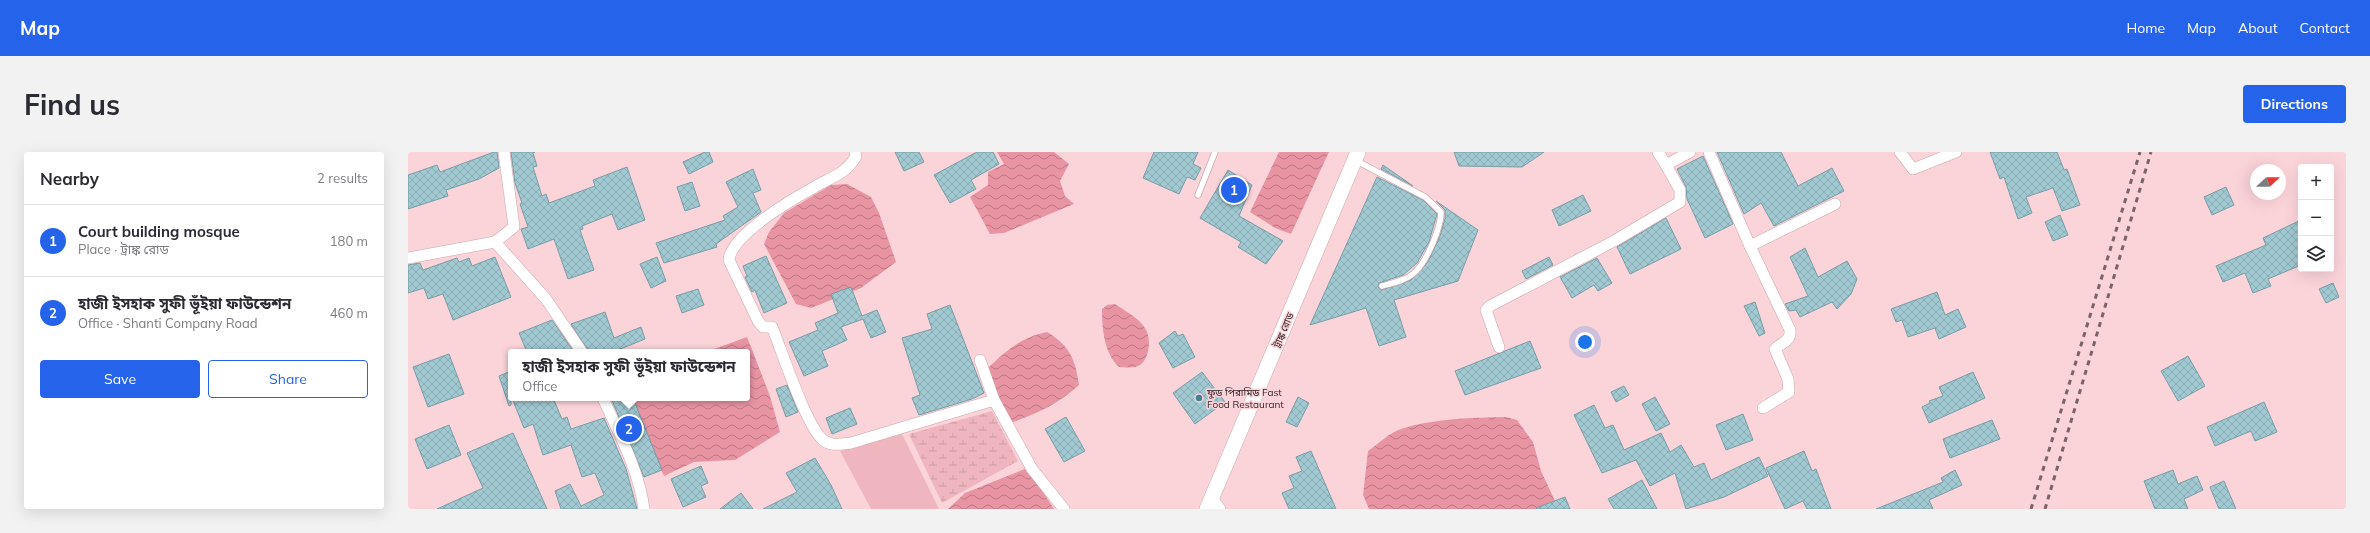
<!DOCTYPE html>
<html lang="en">
<head>
<meta charset="utf-8">
<style>
	body { margin:0; font-family:Mulish,"Noto Sans Bengali",sans-serif; background:#f2f2f3; color:#2b2b33 }
	.controls { position:absolute; right:12px; top:12px; display:grid; overflow:hidden; border-radius:4px; box-shadow:0 4px 16px #0002 }
	.controls button { width:36px; height:36px; display:grid; place-items:center; padding:0; border:0; border-bottom:1px solid #e1e1e2; background:#fff; color:#2b2b33; font:20px sans-serif }
	.compass { position:absolute; left:1842px; top:12px; width:36px; height:36px; border-radius:50%; background:#fff; box-shadow:0 4px 16px #0002; rotate:69deg }
	.you { position:absolute; left:1177px; top:190px; width:14px; height:14px; margin:-10px; border:3px solid #fff; border-radius:50%; background:#1a73e8; box-shadow:0 0 0 6px #1a73e833 }
	.badge { display:grid; place-items:center; width:26px; height:26px; border-radius:50%; background:#2563eb; color:#fff; font-size:13px; font-weight:700 }
	.pin { position:absolute; translate:-50% -50%; border:2px solid #fff; box-shadow:0 1px 4px #0006 }
	.popup { position:absolute; left:100px; top:197px; width:242px; height:52px; box-sizing:border-box; display:grid; place-content:center; border-radius:4px; background:#fff; filter:drop-shadow(0 1px 3px #0005); font-size:13px; white-space:nowrap; color:#7c7c81 }
	.popup b { font-size:15px; color:#2b2b33 }
	.popup::after { content:''; position:absolute; left:50%; top:100%; margin-left:-8px; border:8px solid transparent; border-top-color:#fff }
	.list { margin:0; padding:0; list-style:none }
	h2 { display:flex; justify-content:space-between; align-items:center; height:52px; margin:0; padding:0 16px; font-size:17px }
	h2 small { font-size:13px; font-weight:400; color:#7c7c81 }
	.list li { display:grid; grid-template-columns:26px 1fr auto; gap:12px; align-items:center; box-sizing:border-box; height:72px; padding:0 16px; border-top:1px solid #e1e1e2 }
	.list b { display:block; font-size:15px; white-space:nowrap }
	.list p { margin:0; font-size:13px; white-space:nowrap; color:#7c7c81 }
	.list em { font-size:13px; font-style:normal; color:#7c7c81 }
	.actions { display:flex; gap:8px; padding:12px 16px }
	.actions a { flex:1; padding:9px 0; border:1px solid #2563eb; border-radius:4px; text-align:center; font-size:14px; color:#2563eb }
	.actions .main { background:#2563eb; color:#fff }
	.icon { flex:none; width:22px; height:22px; fill:none; stroke:currentColor; stroke-width:2; stroke-linecap:round; stroke-linejoin:round }
	.map { position:relative; flex:none; width:1938px; height:357px; overflow:hidden; border-radius:4px }
	header { display:flex; align-items:center; gap:24px; box-sizing:border-box; height:56px; padding:0 20px; background:#2563eb; color:#fff }
	header strong { font-size:19px }
	nav { display:flex; gap:22px; margin-inline-start:auto; font-size:14px }
	.intro { display:flex; align-items:center; justify-content:space-between; box-sizing:border-box; height:96px; padding:0 24px }
	h1 { margin:0; font-size:28px }
	.button { padding:10px 18px; border-radius:4px; background:#2563eb; color:#fff; font-size:14px; font-weight:700 }
	main { display:flex; gap:24px; padding:0 24px }
	aside { flex:1; background:#fff; border-radius:4px; box-shadow:0 4px 16px #0002 }
	.map>svg:first-child { display:block }
</style>
</head>
<body>
<header>
<strong>Map</strong>
<nav><a>Home</a><a>Map</a><a>About</a><a>Contact</a></nav>
</header>
<div class="intro"><h1>Find us</h1><a class="button">Directions</a></div>
<main>
<aside>
<h2>Nearby<small>2 results</small></h2>
<ul class="list">
<li><span class="badge">1</span><div><b>Court building mosque</b><p>Place · ট্রাঙ্ক রোড</p></div><em>180 m</em></li>
<li><span class="badge">2</span><div><b>হাজী ইসহাক সুফী ভূঁইয়া ফাউন্ডেশন</b><p>Office · Shanti Company Road</p></div><em>460 m</em></li>
</ul>
<div class="actions"><a class="main">Save</a><a>Share</a></div>
</aside>
<div class="map">
<svg width="1938" height="357" viewBox="0 0 1938 357">
	<defs>
		<pattern id="wetland-marsh" width="20" height="14" patternUnits="userSpaceOnUse"><rect width="20" height="14" fill="#efb6bf"/><path d="M1 5h8M5 5V1M11 12h8M15 12V8" fill="none" stroke="#ce9ca4"/></pattern>
		<pattern id="water-waves" width="16" height="10" patternUnits="userSpaceOnUse"><rect width="16" height="10" fill="#e894a3"/><path d="M0 5q4-4 8 0t8 0" fill="none" stroke="#bd7985"/></pattern>
		<pattern id="building-cross-hatch" width="8" height="8" patternUnits="userSpaceOnUse"><rect width="8" height="8" fill="#a1c9d2"/><path d="M0 0l8 8M0 8l8-8" fill="none" stroke="#8bacb4"/></pattern>
	</defs>
	<rect width="100%" height="100%" fill="#fbd4da"/>
	<polygon fill="url(#wetland-marsh)" points="584,259 610,309 534,351 501,282"/>
	<polygon fill="#efb6bf" points="494,282 531,357 463,357 432,299"/>
	<g fill="url(#water-waves)">
		<polygon points="589,0 646,0 661,12 652,29 657,44 666,52 596,81 582,82 562,45 580,33 580,20 596,12"/>
		<polygon points="871,0 921,0 883,82 867,76 842,60"/>
		<polygon points="439,32 463,45 471,61 488,110 453,136 403,156 388,152 356,92 361,80 376,61 423,33"/>
		<path d="M707 152C717 159 733 167 738 178 744 188 741 213 727 215 722 216 716 215 711 215 696 201 694 177 694 157L699 153Z"/>
		<path d="M639 180C662 194 667 207 671 233 651 251 631 261 605 270 590 261 582 232 581 215 599 198 614 185 639 180Z"/>
		<polygon points="339,185 362,244 372,280 327,308 286,310 256,324 220,249 222,246 339,246 339,200 298,200"/>
		<path d="M1098 265 1109 268 1125 290 1133 319 1147 349 1129 357H961L955 343 960 299C970 292 981 281 993 277 1026 266 1064 266 1098 265Z"/>
		<polygon points="619,316 646,357 540,357 557,341"/>
	</g>
	<g fill="url(#building-cross-hatch)" stroke="#779da6">
		<polygon points="86,0 89,0 91,16 71,27 38,38 40,44 0,57 0,23 29,13 32,20"/>
		<polygon points="103,0 127,0 125,1 129,14 125,15 134,44 138,42 141,51 187,34 185,28 219,15 237,68 210,78 204,62 174,74 175,77 172,78 186,118 160,127 146,87 120,97 113,77 120,75 112,52 114,51 107,31"/>
		<polygon points="297,0 301,0 305,10 281,22 275,10"/>
		<polygon points="487,0 511,0 516,10 496,19"/>
		<polygon points="569,0 585,0 591,12 563,28 568,37 542,51 526,23"/>
		<polygon points="746,0 790,0 785,12 793,16 787,28 779,25 771,42 735,26"/>
		<polygon points="1046,0 1136,0 1114,15 1051,14"/>
		<polygon points="1309,0 1373,0 1390,34 1424,16 1436,39 1366,74 1353,51 1336,62"/>
		<polygon points="1582,0 1649,0 1656,18 1659,17 1672,53 1654,59 1645,36 1618,45 1624,61 1610,67 1596,25 1592,27"/>
		<polygon points="1295,4 1325,72 1297,86 1279,47 1278,35 1269,17"/>
		<polygon points="975,13 1005,34 973,17"/>
		<polygon points="345,17 353,38 345,41 353,60 308,92 309,95 256,111 248,91 317,68 315,64 330,55 318,30"/>
		<polygon points="820,18 844,33 831,64 875,89 858,112 830,95 833,90 792,66"/>
		<polygon points="969,25 1015,48 1029,62 1021,90 1009,111 995,123 971,131 970,135 973,138 1003,128 1020,110 1032,84 1037,67 1037,58 1028,49 1070,78 1050,129 986,148 998,185 971,194 958,156 902,173"/>
		<polygon points="284,30 292,54 277,59 269,35"/>
		<polygon points="1818,35 1826,53 1804,63 1796,45"/>
		<polygon points="1175,43 1183,59 1151,74 1144,58"/>
		<polygon points="1652,63 1660,83 1645,89 1637,70"/>
		<polygon points="1258,66 1273,97 1222,122 1209,95"/>
		<polygon points="1893,68 1893,113 1860,127 1863,134 1845,141 1837,121 1815,130 1808,114 1858,93 1855,86"/>
		<polygon points="1397,96 1410,125 1439,109 1449,127 1443,142 1429,157 1424,150 1392,165 1388,158 1381,159 1377,152 1400,144 1382,105"/>
		<polygon points="358,104 379,151 356,161 347,138 344,140 337,125 339,124 335,114"/>
		<polygon points="87,105 103,145 45,168 35,142 20,147 16,136 0,141 0,113 12,111 15,118 49,106 51,110 61,106 64,114"/>
		<polygon points="249,105 258,129 243,136 232,112"/>
		<polygon points="1141,105 1145,113 1118,127 1114,119"/>
		<polygon points="1189,106 1204,131 1190,139 1186,133 1164,146 1152,125"/>
		<polygon points="1925,131 1931,145 1918,151 1911,137"/>
		<polygon points="443,135 454,164 469,158 478,180 463,186 455,167 433,175 439,188 414,199 420,214 396,224 381,190 410,178 407,171 430,161 423,142"/>
		<polygon points="290,137 296,153 274,161 268,144"/>
		<polygon points="1529,140 1537,163 1550,157 1558,175 1531,187 1527,176 1500,185 1494,168 1488,170 1483,157"/>
		<polygon points="1347,150 1357,181 1351,184 1336,154"/>
		<polygon points="542,153 576,241 564,247 511,263 504,246 512,243 494,186 524,177 519,162"/>
		<polygon points="197,160 206,186 233,175 237,187 205,200 181,200 163,172"/>
		<polygon points="144,168 166,200 119,200 111,181"/>
		<polygon points="767,179 770,184 775,182 787,205 765,216 751,191"/>
		<polygon points="1122,189 1133,216 1057,243 1047,219"/>
		<polygon points="41,202 56,242 20,255 5,215"/>
		<polygon points="1780,204 1797,234 1770,249 1753,219"/>
		<polygon points="103,219 103,253 101,254 91,224"/>
		<polygon points="794,220 817,250 787,272 765,241"/>
		<polygon points="1565,220 1577,246 1521,271 1514,255 1522,251 1521,249 1535,244 1531,235"/>
		<polygon points="379,233 390,260 378,265 368,237"/>
		<polygon points="1216,234 1221,243 1208,250 1203,240"/>
		<polygon points="890,245 901,251 889,275 878,270"/>
		<polygon points="1247,245 1262,272 1248,279 1234,252"/>
		<polygon points="104,246 145,246 154,267 159,265 163,277 196,266 218,317 229,357 153,357 147,339 162,332 173,354 196,343 187,321 174,325 163,293 135,303 125,272 116,276"/>
		<polygon points="203,246 225,246 254,318 236,325"/>
		<polygon points="1856,250 1869,280 1847,289 1843,279 1807,294 1799,275"/>
		<polygon points="1186,253 1197,276 1205,273 1216,298 1253,281 1262,300 1273,293 1286,315 1296,311 1303,328 1351,305 1360,324 1316,345 1278,357 1267,321 1242,334 1228,308 1194,321 1166,263"/>
		<polygon points="442,256 449,272 424,282 418,266"/>
		<polygon points="1335,262 1345,288 1318,298 1308,273"/>
		<polygon points="658,265 677,299 656,310 637,277"/>
		<polygon points="1584,268 1592,287 1542,306 1535,287"/>
		<polygon points="41,273 53,303 19,317 7,287"/>
		<polygon points="105,281 139,357 29,357 75,336 59,301"/>
		<polygon points="903,299 928,357 881,357 874,341 886,336 881,324 894,319 888,305"/>
		<polygon points="1396,299 1404,319 1408,317 1423,357 1399,357 1395,349 1377,357 1358,316"/>
		<polygon points="407,306 423,333 434,357 355,357 389,340 378,321"/>
		<polygon points="293,314 300,331 293,334 298,345 275,355 263,327"/>
		<polygon points="1547,318 1554,333 1521,348 1525,357 1468,357 1535,330 1533,326"/>
		<polygon points="1765,318 1770,332 1789,324 1795,338 1776,347 1780,357 1747,357 1736,329"/>
		<polygon points="1234,328 1249,357 1206,357 1200,347"/>
		<polygon points="1816,329 1828,357 1811,357 1802,335"/>
		<polygon points="333,341 345,357 312,357"/>
		<polygon points="1157,345 1162,357 1129,357 1128,356"/>
	</g>
	<g fill="none" stroke-linecap="round" stroke-linejoin="round">
		<defs>
			<g id="service">
				<path d="M947 8 1017 45 1033 60C1033 76 1019 108 1008 119 1000 128 985 131 974 134"/>
				<polyline points="790,43 807,0"/>
			</g>
			<g id="minor">
				<path d="M447 0 448 4C439 22 421 26 405 36 383 48 323 83 321 108L350 169 355 175H364C374 199 397 271 414 287 422 295 433 292 443 291L586 248"/>
				<polyline points="1250,0 1258,13 1282,0"/>
				<path d="M1301 0 1342 94 1382 178C1383 190 1374 190 1367 197L1380 227 1381 240 1355 256"/>
				<polyline points="1492,0 1505,17 1548,0"/>
				<polyline points="87,90 138,147 174,200"/>
				<polyline points="1342,94 1427,52"/>
				<polyline points="0,106 87,90 106,75 96,0"/>
				<polyline points="1091,195 1078,158 1082,154 1206,89 1272,50 1272,38 1258,13"/>
				<polyline points="572,208 586,248 624,317 656,357"/>
				<path d="M195 246C211 282 231 318 236 357"/>
				<polyline points="804,346 812,357"/>
			</g>
			<polyline id="secondary" points="799,357 950,0"/>
		</defs>
		<use href="#service" stroke="#cba5ab" stroke-width="7"/>
		<use href="#minor" stroke="#cba5ab" stroke-width="12"/>
		<use href="#secondary" stroke="#cba5ab" stroke-width="16"/>
		<use href="#service" stroke="#fff" stroke-width="5.5"/>
		<use href="#minor" stroke="#fff" stroke-width="11"/>
		<use href="#secondary" stroke="#fff" stroke-width="15"/>
		<g stroke="#7b6468" stroke-width="3" stroke-dasharray="5 5" stroke-linecap="butt">
			<polyline points="1623,357 1732,0"/>
			<polyline points="1637,357 1743,0"/>
		</g>
	</g>
	<circle fill="#3f8392" stroke="#fbd4da" stroke-width="1.5" cx="791" cy="246" r="4"/>
	<g text-anchor="middle" stroke-width="3" stroke-linejoin="round" paint-order="stroke">
		<g font-size="10" fill="#342628" stroke="#fbd4da">
			<text transform="translate(875 178) rotate(-67)" y="4">ট্রাঙ্ক রোড</text>
		</g>
		<g font-size="10" fill="#342628" stroke="#fbd4da" text-anchor="start">
			<text x="799" y="244">ফুড পিরামিড Fast<tspan x="799" dy="12">Food Restaurant</tspan></text>
		</g>
	</g>
</svg>
<div class="controls">
<button>+</button>
<button>−</button>
<button><svg class="icon" aria-label="layers" viewBox="0 0 24 24"><path d="M12 4l9 5-9 5-9-5zM3 14l9 5 9-5"/></svg></button>
</div>
<svg class="compass" viewBox="-18 -18 36 36"><path d="M0-13l5 13h-10z" fill="#e53935"/><path d="M0 13l5-13h-10z" fill="#7c7c81"/></svg>
<div class="you"></div>
<div class="pin badge" style="left:826px;top:38px">1</div>
<div class="pin badge" style="left:221px;top:277px">2</div>
<div class="popup"><b>হাজী ইসহাক সুফী ভূঁইয়া ফাউন্ডেশন</b>Office</div>
</div>
</main>
</body>
</html>
